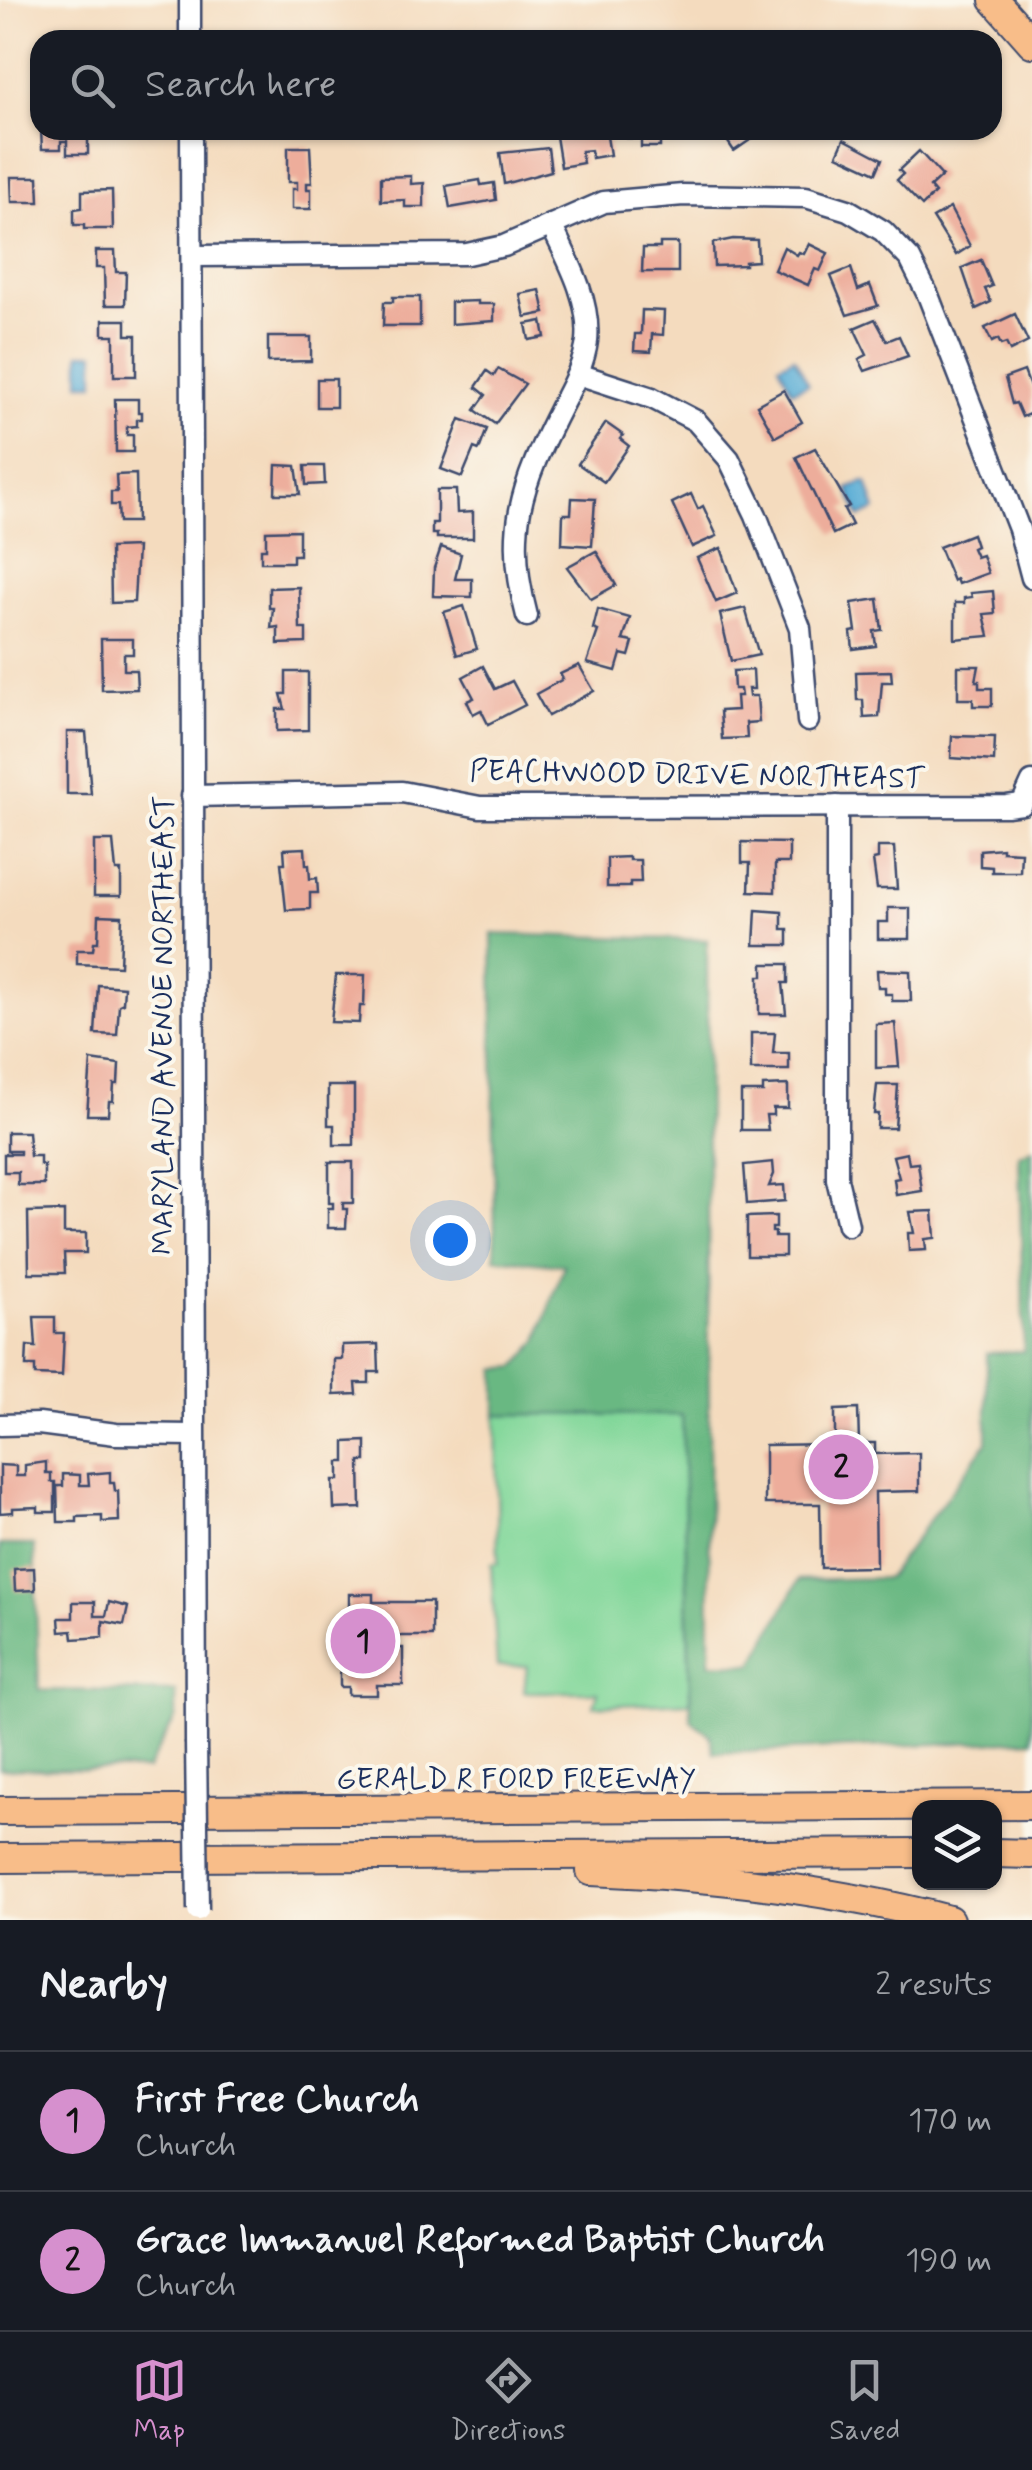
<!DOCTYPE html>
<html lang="en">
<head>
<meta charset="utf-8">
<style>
	body { margin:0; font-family:Mynerve,sans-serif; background:#20242c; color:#f1f3f6 }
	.controls { position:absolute; right:30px; bottom:30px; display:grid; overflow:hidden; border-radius:20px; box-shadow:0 2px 8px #0004 }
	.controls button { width:90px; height:90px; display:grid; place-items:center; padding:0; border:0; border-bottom:2px solid #363941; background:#171b24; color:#f1f3f6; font:50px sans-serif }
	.you { position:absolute; left:450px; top:1240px; width:35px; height:35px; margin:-25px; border:8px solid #fff; border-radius:50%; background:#1a73e8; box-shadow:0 0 0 15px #1a73e833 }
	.badge { display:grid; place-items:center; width:65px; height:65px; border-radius:50%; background:#d690ce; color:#111; font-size:32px; font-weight:700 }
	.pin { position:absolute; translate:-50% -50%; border:5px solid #fff; box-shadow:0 2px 10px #0006 }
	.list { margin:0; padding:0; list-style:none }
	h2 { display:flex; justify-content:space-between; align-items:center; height:130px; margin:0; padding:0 40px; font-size:42px }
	h2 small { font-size:32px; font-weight:400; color:#9ea1a6 }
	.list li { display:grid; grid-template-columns:65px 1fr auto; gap:30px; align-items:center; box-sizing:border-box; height:140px; padding:0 40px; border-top:2px solid #363941 }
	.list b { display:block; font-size:38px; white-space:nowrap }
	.list p { margin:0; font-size:32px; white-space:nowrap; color:#9ea1a6 }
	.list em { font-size:32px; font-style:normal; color:#9ea1a6 }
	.icon { flex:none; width:55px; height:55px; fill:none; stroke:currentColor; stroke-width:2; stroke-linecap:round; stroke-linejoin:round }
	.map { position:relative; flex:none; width:1032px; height:1920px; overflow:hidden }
	.search { position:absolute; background:#171b24; box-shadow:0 2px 8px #0004; left:30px; right:30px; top:30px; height:110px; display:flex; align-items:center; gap:25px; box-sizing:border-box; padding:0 35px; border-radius:30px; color:#9ea1a6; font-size:38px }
	.sheet { height:410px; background:#171b24 }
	nav { display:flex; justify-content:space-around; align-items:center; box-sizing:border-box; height:140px; border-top:2px solid #363941; background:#171b24; font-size:28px; color:#9ea1a6 }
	nav a { display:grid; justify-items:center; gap:5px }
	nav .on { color:#d690ce }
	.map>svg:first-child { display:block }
</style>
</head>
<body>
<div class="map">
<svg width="1032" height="1920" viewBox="0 0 1032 1920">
	<rect width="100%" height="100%" fill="#fbf7ec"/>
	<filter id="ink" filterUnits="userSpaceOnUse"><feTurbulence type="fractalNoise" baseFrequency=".01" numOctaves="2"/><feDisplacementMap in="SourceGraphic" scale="20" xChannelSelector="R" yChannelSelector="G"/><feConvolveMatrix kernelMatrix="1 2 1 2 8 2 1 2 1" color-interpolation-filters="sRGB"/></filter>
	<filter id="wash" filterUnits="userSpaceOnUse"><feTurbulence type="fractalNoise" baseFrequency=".0048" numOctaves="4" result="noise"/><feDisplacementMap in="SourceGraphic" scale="40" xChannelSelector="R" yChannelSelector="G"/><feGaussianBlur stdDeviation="2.25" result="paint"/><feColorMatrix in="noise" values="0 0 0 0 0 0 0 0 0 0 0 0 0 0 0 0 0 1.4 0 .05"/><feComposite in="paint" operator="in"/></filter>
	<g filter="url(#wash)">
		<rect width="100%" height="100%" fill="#f4dbbe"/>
		<polygon fill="#82d79a" stroke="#4e837c" stroke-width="2.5" points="496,1414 682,1415 690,1702 594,1706 598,1692 524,1692 527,1666 497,1666 491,1564 498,1563"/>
		<g fill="#69b882" stroke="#427470" stroke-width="2.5">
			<polygon points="492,934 707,940 710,1663 753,1664 799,1580 887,1578 987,1442 987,1353 1024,1351 1019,1155 1032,1149 1032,1740 714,1753 710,1735 691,1720 682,1415 496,1414 496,1369 516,1367 538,1341 564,1265 495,1258"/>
			<polygon points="0,1545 34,1545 39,1690 176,1692 176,1717 147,1770 0,1769"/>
		</g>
		<g fill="#5aadd6" stroke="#3a6e9a" stroke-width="2.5">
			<rect x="80" y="353" width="15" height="30"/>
			<polygon points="794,357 809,384 792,391 779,365"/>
			<polygon points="864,482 867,483 876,510 860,517 848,489"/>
		</g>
		<g id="blocks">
			<g fill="#edad9b">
				<polygon points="41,130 88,130 88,154 67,154 67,141 61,141 61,149 42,149"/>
				<polygon points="555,130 606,130 610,155 592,158 591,150 581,151 583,163 561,167"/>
				<polygon points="627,130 665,130 665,140 660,140 660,147 641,147 641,138 627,138"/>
				<polygon points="720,130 747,130 753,138 734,151"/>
				<polygon points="844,139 882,159 876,173 837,155"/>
				<polygon points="288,147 310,147 312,183 307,183 307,189 311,189 311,209 292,209 292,189 297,189 297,182 288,182"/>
				<polygon points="548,148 551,171 504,184 500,153"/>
				<polygon points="919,151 942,176 930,187 935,193 922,206 897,180 903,174 899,170"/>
				<polygon points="411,176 411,184 424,183 424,207 405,207 405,200 381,201 381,177"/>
				<polygon points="11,177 38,177 39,202 12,202"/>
				<polygon points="480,180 481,185 494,183 496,200 450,208 446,186"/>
				<polygon points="112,190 113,229 84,229 84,225 74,225 74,209 82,208 82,191"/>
				<polygon points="950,208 970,246 956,255 933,218"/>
				<polygon points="733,239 757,240 758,261 745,262 745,265 714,266 713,243"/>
				<polygon points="660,243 678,243 678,272 642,272 643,248 660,248"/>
				<polygon points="809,244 828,253 820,271 815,269 808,285 774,270 784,247 797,255 799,252 804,254"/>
				<polygon points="96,251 115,251 116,272 126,272 125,305 105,305 104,268 96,268"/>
				<polygon points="981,260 992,286 985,289 991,302 976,309 962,268"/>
				<polygon points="851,268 858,290 870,285 878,306 847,315 831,276"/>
				<polygon points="540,290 545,313 525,317 520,294"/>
				<polygon points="393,297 420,297 420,326 383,326 384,302 393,302"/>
				<polygon points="478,301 478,304 494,304 494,321 451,324 451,302"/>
				<polygon points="642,310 664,311 663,335 652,334 651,352 634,351 635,334 641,334"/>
				<polygon points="1015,314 1028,342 1010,351 1006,343 1001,345 998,339 992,342 985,328"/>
				<polygon points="875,319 887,341 899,336 908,356 865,371 859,359 867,355 854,328"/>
				<polygon points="103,320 126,320 126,335 136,335 136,376 114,376 114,335 103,335"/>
				<polygon points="542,321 545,337 529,340 526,324"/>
				<polygon points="268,337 311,337 311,361 268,362"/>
				<polygon points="498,369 525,384 495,424 475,410 486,395 476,387 487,371 494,376"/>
				<polygon points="1024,371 1032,392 1032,413 1022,417 1016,403 1012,404 1005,378"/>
				<rect x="317" y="379" width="19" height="28"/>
				<polygon points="784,390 802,422 775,437 757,405"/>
				<polygon points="115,399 138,399 138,412 142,412 142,419 137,419 137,426 127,427 127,435 133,435 133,452 116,452"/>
				<polygon points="460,419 487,429 479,450 474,448 462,477 441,469"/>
				<polygon points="606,423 623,435 620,439 629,446 604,482 578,464"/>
				<polygon points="815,448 849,506 844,509 852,525 833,534 796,457"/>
				<polygon points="276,465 296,466 300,494 275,494"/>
				<polygon points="305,466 324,466 325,484 306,485"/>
				<polygon points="136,474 137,522 119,522 118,505 111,505 111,492 117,492 116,475"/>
				<polygon points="437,490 456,490 457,513 473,512 473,538 437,538 437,534 432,534 432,523 437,523"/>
				<polygon points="691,494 698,509 703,506 717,536 692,547 672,503"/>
				<polygon points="572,498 595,499 592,546 562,544 563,514 571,514"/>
				<polygon points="299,530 299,555 293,555 293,562 261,562 261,549 266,549 266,531"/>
				<polygon points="972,534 976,546 972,548 976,557 982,555 988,573 958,584 956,579 953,581 939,547"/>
				<polygon points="137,547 134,602 111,603 110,548"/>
				<polygon points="441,547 461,554 455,579 472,579 472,597 433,596 434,568"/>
				<polygon points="721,548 737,593 716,602 697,558"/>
				<polygon points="596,551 616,585 591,599 567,567"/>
				<polygon points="299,587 300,629 306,629 306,643 278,644 278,627 271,628 273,608 269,608 269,588"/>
				<polygon points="993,591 995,613 984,614 989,636 955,639 955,603 964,603 964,598 972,597 971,593"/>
				<polygon points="878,599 882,630 874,631 876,646 853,649 851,632 856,631 852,603"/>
				<polygon points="464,606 477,649 457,655 444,612"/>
				<polygon points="745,608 759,655 731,661 720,614"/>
				<polygon points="598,609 630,618 623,640 633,642 629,656 621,654 616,671 587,663 598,631 593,629"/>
				<polygon points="101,639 133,639 133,654 124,654 124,670 136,670 137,689 102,690"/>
				<polygon points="579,665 594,691 548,716 536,694 563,679 560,674"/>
				<polygon points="483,666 495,689 512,681 525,705 488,724 481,710 473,714 467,701 474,698 463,677"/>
				<polygon points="958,666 979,666 976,681 979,681 979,688 992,688 992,706 973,706 973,699 958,699"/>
				<polygon points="753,670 754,689 748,689 749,696 757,696 759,722 746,723 747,738 722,739 720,711 737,710 736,696 741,696 740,689 734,689 733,671"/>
				<polygon points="891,671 892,682 882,682 879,717 864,718 863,700 857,700 856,672"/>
				<polygon points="286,672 308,672 308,730 277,731 277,709 285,709 281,694 286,694"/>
				<polygon points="67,732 86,732 91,794 67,794"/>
				<polygon points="952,736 995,737 994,761 951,758"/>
				<polygon points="94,841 113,841 116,871 121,871 121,896 94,896"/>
				<polygon points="742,842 789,843 789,863 775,863 775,892 749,891 750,863 742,863"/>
				<polygon points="878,847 894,847 897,889 877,889 873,860 878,859"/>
				<polygon points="305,848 306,865 309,865 310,879 317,878 318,893 310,893 310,909 286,910 281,863 285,863 284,849"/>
				<polygon points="1002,848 1002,851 1021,852 1020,872 992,872 992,867 980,866 980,850"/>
				<polygon points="629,857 629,860 640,860 641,882 630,882 630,887 607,887 607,858"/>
				<polygon points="888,908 910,908 910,939 878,939 878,922 888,922"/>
				<polygon points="756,910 782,912 782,929 788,929 788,945 754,945"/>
				<polygon points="99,915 122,916 120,966 77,964 77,950 93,950 94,942 98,942"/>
				<polygon points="763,964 788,964 788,983 783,983 786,1014 759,1014 759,976 763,976"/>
				<polygon points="877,970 910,971 911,1001 892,1001 892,994 885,994 885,987 878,987"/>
				<polygon points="336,975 365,975 364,1006 360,1006 359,1023 331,1022"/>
				<polygon points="98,985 124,987 123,1003 119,1005 117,1035 95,1034"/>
				<polygon points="895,1023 899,1067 876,1068 876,1024"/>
				<polygon points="751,1033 775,1033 773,1053 789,1053 789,1070 751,1070"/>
				<polygon points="91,1060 119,1064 118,1084 114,1084 113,1101 109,1101 108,1115 87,1115"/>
				<polygon points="788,1085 788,1108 773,1108 773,1115 766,1115 768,1130 741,1130 741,1092 763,1092 763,1086"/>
				<polygon points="877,1085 898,1085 895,1128 877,1128 878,1114 874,1114"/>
				<polygon points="328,1086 354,1086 354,1145 334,1145 334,1125 328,1125"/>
				<polygon points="7,1132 28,1132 30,1156 40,1156 40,1165 44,1165 44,1185 18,1185 18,1172 4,1172 4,1154 20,1154 20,1151 7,1151"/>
				<polygon points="907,1153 909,1164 918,1163 922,1191 896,1195 894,1179 899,1178 893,1156"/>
				<polygon points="329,1162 353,1162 353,1203 343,1203 343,1209 347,1209 346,1228 328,1228 328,1208 333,1208 333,1203 329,1203"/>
				<polygon points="773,1162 774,1174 769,1186 784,1185 785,1201 747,1204 744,1165"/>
				<polygon points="64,1211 64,1233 86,1233 86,1253 64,1253 65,1273 29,1273 28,1212"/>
				<polygon points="933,1211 935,1238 925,1239 926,1250 909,1251 908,1233 914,1233 910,1212"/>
				<polygon points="776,1216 776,1228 772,1228 772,1232 775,1232 775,1237 785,1237 785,1256 747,1256 747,1217"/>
				<polygon points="34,1317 55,1317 55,1333 64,1333 62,1376 35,1375 35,1366 26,1366 27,1346 36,1347"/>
				<polygon points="378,1344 379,1372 369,1372 369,1383 356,1383 357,1394 334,1395 334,1359 342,1359 342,1345"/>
				<polygon points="858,1409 859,1443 875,1443 875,1454 919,1453 919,1491 875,1492 876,1567 821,1568 820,1504 765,1504 765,1445 835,1444 835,1410"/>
				<polygon points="366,1441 366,1461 360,1461 361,1508 334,1509 333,1480 339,1480 339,1462 345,1462 345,1442"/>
				<polygon points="46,1462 46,1473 51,1473 51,1482 55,1482 55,1512 38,1512 38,1507 13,1508 13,1512 0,1513 0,1465 16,1466 16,1476 25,1476 25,1465"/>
				<polygon points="110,1472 110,1483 114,1483 115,1491 118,1491 119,1521 102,1522 102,1516 77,1517 77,1522 58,1522 57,1486 63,1486 63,1474 80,1475 80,1485 89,1485 88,1474"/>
				<polygon points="34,1568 35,1590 15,1591 14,1569"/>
				<polygon points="349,1594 373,1594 373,1602 432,1602 432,1636 377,1636 377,1648 403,1648 403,1685 377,1685 377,1695 348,1695 348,1687 340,1687 340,1647 349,1647"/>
				<polygon points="73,1602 95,1602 95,1616 106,1616 109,1602 128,1607 124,1625 103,1621 103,1637 73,1639 72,1631 60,1632 59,1618 73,1618"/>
			</g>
		</g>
	</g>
	<g filter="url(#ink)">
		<use href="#blocks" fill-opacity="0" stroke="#3c496c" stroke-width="2.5"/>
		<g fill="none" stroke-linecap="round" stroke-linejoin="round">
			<defs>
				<g id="minor">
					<polyline points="190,0 190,40"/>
					<polyline points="191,130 196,1742"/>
					<polyline points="192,256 467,254 504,246 604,202 683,195 806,197 848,210 883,231 910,259 928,295 1019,529 1032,578"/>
					<polyline points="578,374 652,398 696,421 729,459 756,515 800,628 808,721"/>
					<path d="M527 616C504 531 521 486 559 411 570 389 584 366 587 341 591 301 568 260 551 225"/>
					<polyline points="192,796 402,792 480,807 1007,806 1022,804 1032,782"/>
					<polyline points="837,806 837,1179 848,1225"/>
					<polyline points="0,1425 39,1424 116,1434 193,1435"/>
				</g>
				<g id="highway">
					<polyline points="994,0 1032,43"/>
					<polyline points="0,1811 1032,1805"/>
					<polyline points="994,1853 1032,1854"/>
					<polyline points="0,1858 920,1853"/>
					<path d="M591 1871C712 1876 832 1889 949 1920"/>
				</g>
			</defs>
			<use href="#minor" stroke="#3c496c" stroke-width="25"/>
			<use href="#highway" stroke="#3c496c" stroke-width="32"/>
			<use href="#minor" stroke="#fff" stroke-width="20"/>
			<use href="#highway" stroke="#f8bd89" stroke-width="28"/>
			<defs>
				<polyline id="minor-bridge" points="196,1742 198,1910"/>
			</defs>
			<use href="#minor-bridge" stroke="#3c496c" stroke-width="25" stroke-linecap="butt"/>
			<use href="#minor-bridge" stroke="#fff" stroke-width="20"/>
		</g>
	</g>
	<g text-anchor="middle" stroke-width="8" stroke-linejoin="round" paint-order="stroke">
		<g font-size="30" fill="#1b2f5e" stroke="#fbf7ec">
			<text transform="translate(697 774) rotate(1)" y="10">PEACHWOOD DRIVE NORTHEAST</text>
			<text transform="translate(162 1025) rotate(-90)" y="10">MARYLAND AVENUE NORTHEAST</text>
			<text x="516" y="1788">GERALD R FORD FREEWAY</text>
		</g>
	</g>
</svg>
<div class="controls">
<button><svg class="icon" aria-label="layers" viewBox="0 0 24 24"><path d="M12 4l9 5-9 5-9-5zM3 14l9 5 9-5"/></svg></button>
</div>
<div class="you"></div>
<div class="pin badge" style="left:363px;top:1641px">1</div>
<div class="pin badge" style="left:841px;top:1467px">2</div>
<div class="search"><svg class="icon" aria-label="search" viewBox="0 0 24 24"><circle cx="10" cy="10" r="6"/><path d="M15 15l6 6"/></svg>Search here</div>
</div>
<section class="sheet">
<h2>Nearby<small>2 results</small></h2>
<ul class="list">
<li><span class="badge">1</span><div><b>First Free Church</b><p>Church</p></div><em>170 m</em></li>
<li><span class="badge">2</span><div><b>Grace Immanuel Reformed Baptist Church</b><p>Church</p></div><em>190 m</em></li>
</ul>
</section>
<nav>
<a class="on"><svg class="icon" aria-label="map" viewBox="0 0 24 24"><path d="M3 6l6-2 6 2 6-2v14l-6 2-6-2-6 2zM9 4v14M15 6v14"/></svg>Map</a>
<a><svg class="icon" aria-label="directions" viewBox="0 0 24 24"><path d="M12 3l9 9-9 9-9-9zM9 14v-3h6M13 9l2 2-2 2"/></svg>Directions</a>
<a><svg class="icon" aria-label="saved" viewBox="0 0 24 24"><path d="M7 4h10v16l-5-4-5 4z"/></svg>Saved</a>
</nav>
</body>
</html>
